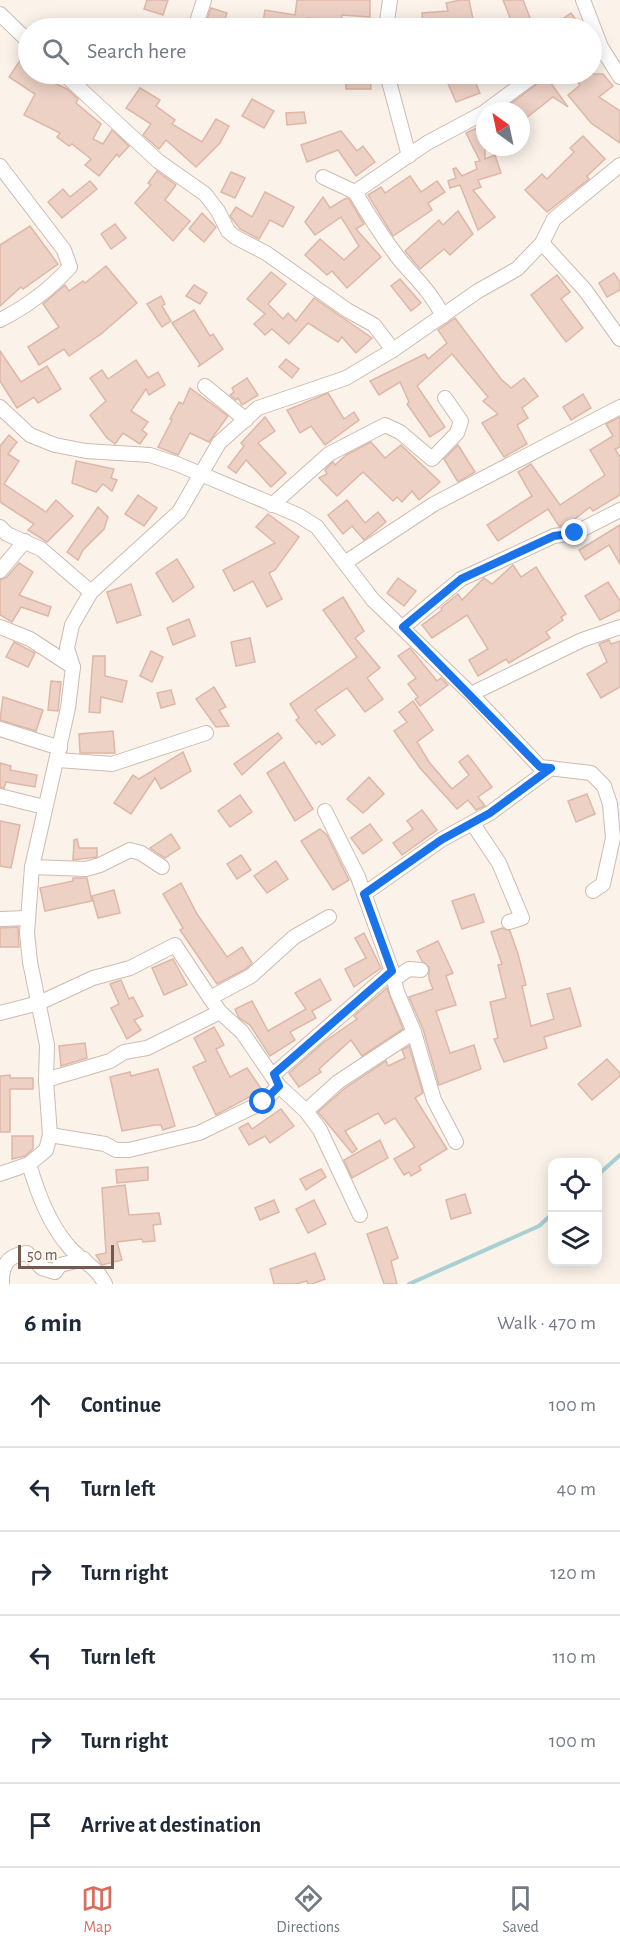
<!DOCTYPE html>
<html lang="en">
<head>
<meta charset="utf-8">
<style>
	body { margin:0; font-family:"Alegreya Sans",sans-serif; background:#f6f6f7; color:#1f2937 }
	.controls { position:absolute; right:18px; bottom:18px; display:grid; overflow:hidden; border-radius:12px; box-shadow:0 3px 15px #0003 }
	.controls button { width:54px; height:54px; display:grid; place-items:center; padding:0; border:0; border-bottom:2px solid #e0e1e3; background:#fff; color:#1f2937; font:30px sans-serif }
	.compass { position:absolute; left:476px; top:102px; width:54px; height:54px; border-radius:50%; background:#fff; box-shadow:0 3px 15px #0003; rotate:327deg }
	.scale { position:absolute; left:18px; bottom:15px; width:96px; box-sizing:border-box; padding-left:6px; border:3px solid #735950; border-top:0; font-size:16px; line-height:21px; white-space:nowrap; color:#735950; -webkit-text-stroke:4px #fdf7f0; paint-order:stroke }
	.stop { position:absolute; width:18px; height:18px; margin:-14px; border:4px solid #1a73e8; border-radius:50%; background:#fff }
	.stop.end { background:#1a73e8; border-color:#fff; box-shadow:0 2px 6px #0008 }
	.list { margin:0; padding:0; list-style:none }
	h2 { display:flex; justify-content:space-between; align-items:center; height:78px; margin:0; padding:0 24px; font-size:26px }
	h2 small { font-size:20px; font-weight:400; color:#747a83 }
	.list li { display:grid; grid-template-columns:39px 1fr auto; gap:18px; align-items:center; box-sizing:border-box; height:84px; padding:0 24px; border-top:2px solid #e0e1e3 }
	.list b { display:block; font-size:22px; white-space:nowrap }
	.list em { font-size:20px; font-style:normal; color:#747a83 }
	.icon { flex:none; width:33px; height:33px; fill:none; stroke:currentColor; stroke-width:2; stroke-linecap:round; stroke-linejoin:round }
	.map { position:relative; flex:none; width:620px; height:1284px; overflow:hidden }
	.search { position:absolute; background:#fff; box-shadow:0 3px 15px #0003; left:18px; right:18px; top:18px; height:66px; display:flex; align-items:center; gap:15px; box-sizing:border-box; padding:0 21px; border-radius:33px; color:#747a83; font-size:22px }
	.sheet { height:582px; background:#fff }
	nav { display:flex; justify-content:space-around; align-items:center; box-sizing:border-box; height:84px; border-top:2px solid #e0e1e3; background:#fff; font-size:16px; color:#747a83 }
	nav a { display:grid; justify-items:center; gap:3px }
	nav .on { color:#d76e5d }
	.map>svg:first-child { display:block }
</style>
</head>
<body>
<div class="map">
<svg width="620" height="1284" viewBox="0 0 620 1284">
	<rect width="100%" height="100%" fill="#fbf3ea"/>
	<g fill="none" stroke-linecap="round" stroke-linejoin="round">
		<g stroke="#a8d0d3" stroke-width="4">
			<polyline points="598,1175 620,1155"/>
			<polyline points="409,1284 539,1226 552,1214"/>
		</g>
	</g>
	<g fill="#edd1c5" stroke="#deb7a7" stroke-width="1.5">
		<polygon points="147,0 168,0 163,15 144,9"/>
		<polygon points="297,0 370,0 370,17 342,15 341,22 308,18 306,28 262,28 265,10 295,15"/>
		<polygon points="461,0 469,0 473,19 446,25 446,28 423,28 422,13 448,11 446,3"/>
		<polygon points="503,0 523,0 534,28 514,28"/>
		<polygon points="211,8 227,13 222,28 204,28"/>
		<polygon points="571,13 582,28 550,28"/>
		<polygon points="21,59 28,64 28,74 35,74 67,89 78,99 76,103 101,124 93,139 103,144 112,130 129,146 119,157 117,154 99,176 85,165 91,159 72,144 69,146 57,137 60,133 24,115 35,94 9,77"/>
		<polygon points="346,74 370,74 371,89 346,89"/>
		<polygon points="460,74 468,74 470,78 473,77 480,93 456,102 446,79"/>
		<polygon points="572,74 603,74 613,86 599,97 620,111 620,143 591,123 568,95 580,85"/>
		<polygon points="545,75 568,107 553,97 521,122 521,111 501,111 541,81"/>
		<polygon points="140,88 160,100 156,106 175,120 172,124 202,142 216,119 229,126 220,143 196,167 166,140 159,149 143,135 151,124 126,108"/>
		<polygon points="252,99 274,111 264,128 242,116"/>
		<polygon points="304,112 306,123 287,125 286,113"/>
		<polygon points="485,124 485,159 495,155 501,173 478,180 481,187 473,190 495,217 478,230 460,185 450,188 448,181 456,178 453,169 456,168 462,176 477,169 475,162 480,161 466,133"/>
		<polygon points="341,131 357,151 363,146 375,162 356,176 338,150 307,162 301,145"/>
		<polygon points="583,136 605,159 587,176 589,179 547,212 525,190 542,174 547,179 574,152 570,148"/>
		<polygon points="157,171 176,185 165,200 190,221 173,241 135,203 151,185 148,183"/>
		<polygon points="231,172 245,178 235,198 221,192"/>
		<polygon points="410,176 421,192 437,181 445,192 428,203 432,210 393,236 368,195 381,187 385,193"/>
		<polygon points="90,181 97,189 62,218 48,202 63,189 70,197"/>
		<polygon points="265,192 294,207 283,227 270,220 259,239 240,229 230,216 236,207 252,217"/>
		<polygon points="323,197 330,208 346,198 349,199 364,224 356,229 381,257 347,288 332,271 327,275 305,255 320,239 344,260 359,246 341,217 315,235 305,222"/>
		<polygon points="458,211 473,234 450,255 444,249 420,269 405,251 439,220 443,225"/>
		<polygon points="202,213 216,227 204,242 189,229"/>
		<polygon points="115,224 126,238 111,249 101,234"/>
		<polygon points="30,226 58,264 23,289 21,287 0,306 0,245"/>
		<polygon points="106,266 137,303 101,334 69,356 64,349 39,365 28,347 59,327 43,304 65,285 69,291 83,281 85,283"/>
		<polygon points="271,272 286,284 268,304 283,319 288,313 296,321 314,298 372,338 356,353 342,337 338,342 308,323 289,344 272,329 265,335 254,324 265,314 247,299"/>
		<polygon points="614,273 620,282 620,290 607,297 599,283"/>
		<polygon points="557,275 570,292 561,299 583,328 566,342 531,295"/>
		<polygon points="400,279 421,303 411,311 391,286"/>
		<polygon points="194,285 207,293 200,304 186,296"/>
		<polygon points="161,296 165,304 162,306 171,321 162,327 147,304"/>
		<polygon points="194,310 210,336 213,334 223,349 198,367 200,364 172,323"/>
		<polygon points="455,318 501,379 511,388 524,378 538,396 522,408 528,418 517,425 527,444 504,457 482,423 498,414 483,401 488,397 452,354 417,386 445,427 430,437 407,404 409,402 400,382 379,395 370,381 425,354 428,359 447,343 438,330"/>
		<polygon points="0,351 21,382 47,366 61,389 38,403 34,397 17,408 0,381"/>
		<polygon points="286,359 299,369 292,378 279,367"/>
		<polygon points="136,360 148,378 158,372 165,385 149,395 146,389 131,411 148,422 142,430 147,434 140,444 123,433 115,444 107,438 90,415 106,401 90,378 102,370 108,379"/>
		<polygon points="247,378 258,395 242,405 238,398 236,400 230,395 234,392 232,388"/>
		<polygon points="190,388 228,416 209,442 190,433 178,455 158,447 172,420 170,419 179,402 183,404"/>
		<polygon points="328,393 344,419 354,412 359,420 325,445 311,426 300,433 287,410"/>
		<polygon points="583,394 591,408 571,420 563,407"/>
		<polygon points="265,417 275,431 258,443 286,473 271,487 246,460 236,473 228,467 244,446 241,443"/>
		<polygon points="620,417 620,447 615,449 620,457 620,495 593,511 590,507 567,525 559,526 548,509 498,541 487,525 532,496 518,472 531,464 560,505 605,475 590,450 613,436 606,424"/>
		<polygon points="9,435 17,442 8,454 19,461 4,484 46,512 56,500 73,516 47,542 28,530 34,524 0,502 0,446"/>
		<polygon points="371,442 385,458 401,445 440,482 419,500 412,491 402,502 397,497 393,501 363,472 337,496 319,478 327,474 325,470 333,462 335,465 346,455"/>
		<polygon points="458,445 475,472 458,482 444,459"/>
		<polygon points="76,461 114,469 111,478 117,480 112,491 103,484 96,492 72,483"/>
		<polygon points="138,495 157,508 144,526 125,514"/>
		<polygon points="347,500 365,523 378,512 386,522 364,540 352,526 343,534 328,515"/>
		<polygon points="98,507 108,517 104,529 83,550 78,560 67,552"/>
		<polygon points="268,514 299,537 275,570 269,573 282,599 267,607 253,581 234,591 223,570 275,543 256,527"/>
		<polygon points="620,525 620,564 609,545 585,560 579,550"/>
		<polygon points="177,559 194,587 173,602 156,573"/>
		<polygon points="19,563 33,572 19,595 51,607 48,616 21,607 12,622 0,615 0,580 7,577"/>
		<polygon points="513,565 521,577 536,567 566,614 561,617 563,620 546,632 550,638 509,663 506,659 478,676 469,660 488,649 467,615 432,638 422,625 442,610 441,608 458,594 462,600 484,578 492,584"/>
		<polygon points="398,578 416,591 404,606 387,593"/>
		<polygon points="608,582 620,601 620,610 600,620 585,596"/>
		<polygon points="131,584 141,615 117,623 107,592"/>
		<polygon points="343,597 364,631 355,638 380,668 367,678 383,699 365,712 347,688 315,710 335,735 322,745 319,741 316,744 296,720 299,718 290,704 357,657 323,610"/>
		<polygon points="189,619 195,636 173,645 167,628"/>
		<polygon points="250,638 255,662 236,666 231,642"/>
		<polygon points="609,640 611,644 620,641 620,687 601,698 587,674 607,662 599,644"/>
		<polygon points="14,642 35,653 28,667 6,657"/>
		<polygon points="410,648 437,681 441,678 448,685 420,706 415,699 418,697 408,684 416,678 398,656"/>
		<polygon points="151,651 163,657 152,682 140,676"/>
		<polygon points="93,656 105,656 105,676 127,681 122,702 101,697 100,713 89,712"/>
		<polygon points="51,681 61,682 58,711 48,710"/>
		<polygon points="214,687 226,707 219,710 229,726 216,727 196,699"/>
		<polygon points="171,690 175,704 161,708 157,693"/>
		<polygon points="3,697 43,710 36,731 0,720"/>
		<polygon points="413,701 433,730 417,742 429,762 452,789 469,775 459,762 468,755 492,787 478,797 485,806 476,810 468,800 457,809 420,768 394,731 407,722 399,712"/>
		<polygon points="113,731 115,753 80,753 79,734"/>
		<polygon points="278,733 282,738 242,775 234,764"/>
		<polygon points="183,752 191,771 161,789 155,778 131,814 114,803 133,775 139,779"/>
		<polygon points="284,762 313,809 295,821 267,773"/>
		<polygon points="0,763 11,766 10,770 37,775 35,787 6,782 4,788 0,787"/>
		<polygon points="369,777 384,794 363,813 347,799"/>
		<polygon points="587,794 595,814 576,822 568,801"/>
		<polygon points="240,795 252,812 230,827 218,811"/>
		<polygon points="422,810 437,830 402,855 393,843 413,829 407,821"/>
		<polygon points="0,821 20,825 11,868 0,866"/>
		<polygon points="370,824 382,840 363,854 351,838"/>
		<polygon points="320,829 327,835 349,880 333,890 301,841"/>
		<polygon points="171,834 180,848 165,858 150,848"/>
		<polygon points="77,839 79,848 97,848 97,857 73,860 74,840"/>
		<polygon points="241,855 251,870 237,879 227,864"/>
		<polygon points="276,861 288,879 267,893 254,876"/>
		<polygon points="73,878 87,878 92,901 45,911 40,888 73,881"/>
		<polygon points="181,883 197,914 227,957 242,947 252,963 246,969 217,984 180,930 183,928 163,894"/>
		<polygon points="114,890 120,913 98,918 92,896"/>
		<polygon points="474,894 484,922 462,929 452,901"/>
		<polygon points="18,927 19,947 0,947 0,928"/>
		<polygon points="502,928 510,931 518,954 526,985 522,986 531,1026 554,1019 547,994 570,988 581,1026 544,1037 547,1048 504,1062 494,1039 498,1038 490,1002 506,998 498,965 502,964 491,932"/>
		<polygon points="364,933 381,968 354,987 345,969 366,958 355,938"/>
		<polygon points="438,941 453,973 446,976 456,1005 436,1011 450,1053 474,1045 481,1069 439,1085 423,1029 409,997 433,989 429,979 429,967 422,961 417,951"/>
		<polygon points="173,959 187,985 164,995 152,968"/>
		<polygon points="320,979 331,1000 312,1011 316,1018 290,1032 295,1040 270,1056 250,1025 239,1018 235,1009 252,1001 268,1031 306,1009 295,993"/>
		<polygon points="121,980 129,999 133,997 143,1016 134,1020 141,1030 127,1039 111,1008 119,1004 110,984"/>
		<polygon points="387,988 403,1029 362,1056 351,1040 319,1069 321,1072 299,1087 289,1073 324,1042 357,1019 354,1016"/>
		<polygon points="214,1027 224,1045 216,1049 230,1077 247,1068 262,1090 216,1115 193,1067 206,1061 194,1038"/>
		<polygon points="85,1043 87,1058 61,1066 59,1046"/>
		<polygon points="409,1046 423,1093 415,1098 447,1149 419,1166 421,1170 411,1176 409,1172 404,1175 394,1159 415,1147 395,1118 385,1124 378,1113 345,1131 357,1149 352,1153 318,1112 344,1089 386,1061 388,1066 405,1058 402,1050"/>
		<polygon points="607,1059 620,1073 620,1076 592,1100 578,1084"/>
		<polygon points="158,1069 175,1126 163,1130 161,1125 155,1125 122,1131 110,1077 130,1072 131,1076"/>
		<polygon points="10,1075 10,1078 33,1078 33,1089 10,1089 10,1132 0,1132 0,1076"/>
		<polygon points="281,1109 294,1126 270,1143 265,1136 249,1145 239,1128 248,1123 252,1129"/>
		<polygon points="12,1136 33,1136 33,1149 25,1156 12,1159"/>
		<polygon points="380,1140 388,1158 352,1178 344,1160"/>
		<polygon points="148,1167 148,1180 117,1183 116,1170"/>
		<polygon points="321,1169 326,1177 306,1190 300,1179"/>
		<polygon points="125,1185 129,1215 159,1213 161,1224 153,1225 155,1241 143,1242 142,1239 117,1242 122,1260 102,1265 96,1255 106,1253 102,1188"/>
		<polygon points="465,1194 471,1213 451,1219 446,1200"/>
		<polygon points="274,1200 279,1212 260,1220 255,1208"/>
		<polygon points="314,1200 326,1224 308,1233 296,1209"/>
		<polygon points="387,1227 398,1258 391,1261 397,1284 384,1284 367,1234"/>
		<polygon points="315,1253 325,1279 312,1284 308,1284 307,1281 296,1284 274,1284 270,1269"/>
	</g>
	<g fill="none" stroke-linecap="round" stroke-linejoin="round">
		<defs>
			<g id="street">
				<polyline points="583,0 601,47 620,77"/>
				<polyline points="0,14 28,41"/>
				<polyline points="195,28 204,0"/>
				<polyline points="386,28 390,0"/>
				<polyline points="64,74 158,161 205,194 218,211 228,231 235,237 266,253 347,310 374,325 393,350"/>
				<polyline points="387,74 409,156"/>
				<polyline points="486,111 536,74"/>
				<path d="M0 166 64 250 70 267C51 288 26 307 0 320"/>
				<polyline points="323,177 355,192"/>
				<polyline points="542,243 585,290 620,339"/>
				<path d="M443 316C431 292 417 280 400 260 383 238 369 216 355 192L427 143 485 112"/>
				<polyline points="205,386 246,420"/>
				<polyline points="0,407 30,435 55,445 86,451 150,455 177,464 298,515 317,527 373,600 471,694 540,767 591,773 604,786 610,804 613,838 603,884 593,891"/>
				<polyline points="272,505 329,454 385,425 400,432 432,459 457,433 461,421 445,398"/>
				<polyline points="0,527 7,534 41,549 91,592"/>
				<polyline points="346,562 434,504 620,407"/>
				<polyline points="0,571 25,541"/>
				<polyline points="0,627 30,639 73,667"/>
				<polyline points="403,627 461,579 554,536 575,533 620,510"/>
				<polyline points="471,694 582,640 620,627"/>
				<polyline points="0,729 60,748"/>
				<polyline points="58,760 112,764 206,733"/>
				<polyline points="0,796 44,807"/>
				<polyline points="325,811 358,877 392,971"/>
				<polyline points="473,824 499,863 522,918 509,922"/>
				<polyline points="32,867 86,869 100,865 130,850 141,853 162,867"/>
				<polyline points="364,894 441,840 490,813 551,768"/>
				<polyline points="0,919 28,918"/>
				<polyline points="393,980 409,969 421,970"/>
				<polyline points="210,998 220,1012 242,1032 279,1086 306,1111 320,1130 360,1215"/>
				<polyline points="0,1013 39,1003 93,978 130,968 175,945 210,998 251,976 294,937 329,917"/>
				<polyline points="274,1074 392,971 397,992 414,1032 434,1100 456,1142"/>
				<polyline points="46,1080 110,1061 124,1052 147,1048 220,1012"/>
				<polyline points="306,1111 338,1082 414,1032"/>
				<polyline points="50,1135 105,1144 116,1150 129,1150 199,1133 263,1102 279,1086"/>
				<path d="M29 1164C38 1194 49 1224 70 1248 82 1261 97 1267 105 1284"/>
				<polyline points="0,1174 29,1164 46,1150 50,1135 46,1080 47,1045 30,962 27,933 32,867 68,708 73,667 67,648 72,625 91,592 179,512 219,443 258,408 346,378 393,350 478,291 517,269 542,243 554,219 620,165"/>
				<path d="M2 1284C1 1265 8 1255 27 1253L42 1268 55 1272 60 1265 84 1259"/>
			</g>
		</defs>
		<use href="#street" stroke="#ccbbb1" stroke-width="16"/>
		<use href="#street" stroke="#fff" stroke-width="14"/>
	</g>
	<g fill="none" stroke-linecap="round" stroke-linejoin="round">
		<polyline stroke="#1a73e8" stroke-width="8" points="263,1102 279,1086 274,1074 392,971 364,894 441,840 490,813 551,768 540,767 403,627 461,579 554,536 575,533"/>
	</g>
</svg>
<div class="controls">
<button><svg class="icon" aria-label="locate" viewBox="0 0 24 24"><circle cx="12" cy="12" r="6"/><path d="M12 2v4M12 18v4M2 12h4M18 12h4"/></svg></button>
<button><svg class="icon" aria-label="layers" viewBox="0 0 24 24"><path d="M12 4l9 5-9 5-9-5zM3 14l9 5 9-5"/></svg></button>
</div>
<svg class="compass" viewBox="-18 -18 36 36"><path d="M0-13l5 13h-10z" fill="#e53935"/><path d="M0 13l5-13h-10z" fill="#747a83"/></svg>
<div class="scale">50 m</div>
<div class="stop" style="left:263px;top:1102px"></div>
<div class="stop end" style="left:575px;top:533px"></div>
<div class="search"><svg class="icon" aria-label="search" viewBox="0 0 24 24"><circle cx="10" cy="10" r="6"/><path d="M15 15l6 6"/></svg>Search here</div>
</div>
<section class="sheet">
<h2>6 min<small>Walk · 470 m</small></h2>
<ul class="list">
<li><svg class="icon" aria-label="ahead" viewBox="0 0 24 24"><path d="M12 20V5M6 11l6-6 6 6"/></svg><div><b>Continue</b></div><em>100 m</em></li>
<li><svg class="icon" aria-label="left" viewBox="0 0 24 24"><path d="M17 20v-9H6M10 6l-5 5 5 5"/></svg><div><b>Turn left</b></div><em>40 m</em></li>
<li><svg class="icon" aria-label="right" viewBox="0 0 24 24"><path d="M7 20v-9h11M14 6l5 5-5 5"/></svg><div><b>Turn right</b></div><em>120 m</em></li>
<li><svg class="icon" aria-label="left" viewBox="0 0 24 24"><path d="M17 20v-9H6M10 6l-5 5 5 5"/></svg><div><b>Turn left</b></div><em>110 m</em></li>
<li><svg class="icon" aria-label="right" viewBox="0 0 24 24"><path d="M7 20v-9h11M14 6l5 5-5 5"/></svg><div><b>Turn right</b></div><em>100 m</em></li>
<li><svg class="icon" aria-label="arrive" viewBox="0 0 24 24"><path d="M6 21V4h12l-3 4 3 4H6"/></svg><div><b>Arrive at destination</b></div></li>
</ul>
</section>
<nav>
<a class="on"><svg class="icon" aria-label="map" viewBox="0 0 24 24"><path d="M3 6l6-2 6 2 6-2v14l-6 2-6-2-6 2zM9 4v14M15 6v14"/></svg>Map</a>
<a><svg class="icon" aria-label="directions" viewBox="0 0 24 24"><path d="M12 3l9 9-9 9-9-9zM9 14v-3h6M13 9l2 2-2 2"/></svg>Directions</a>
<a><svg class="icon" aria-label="saved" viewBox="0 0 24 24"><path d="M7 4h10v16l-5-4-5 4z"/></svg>Saved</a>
</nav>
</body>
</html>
